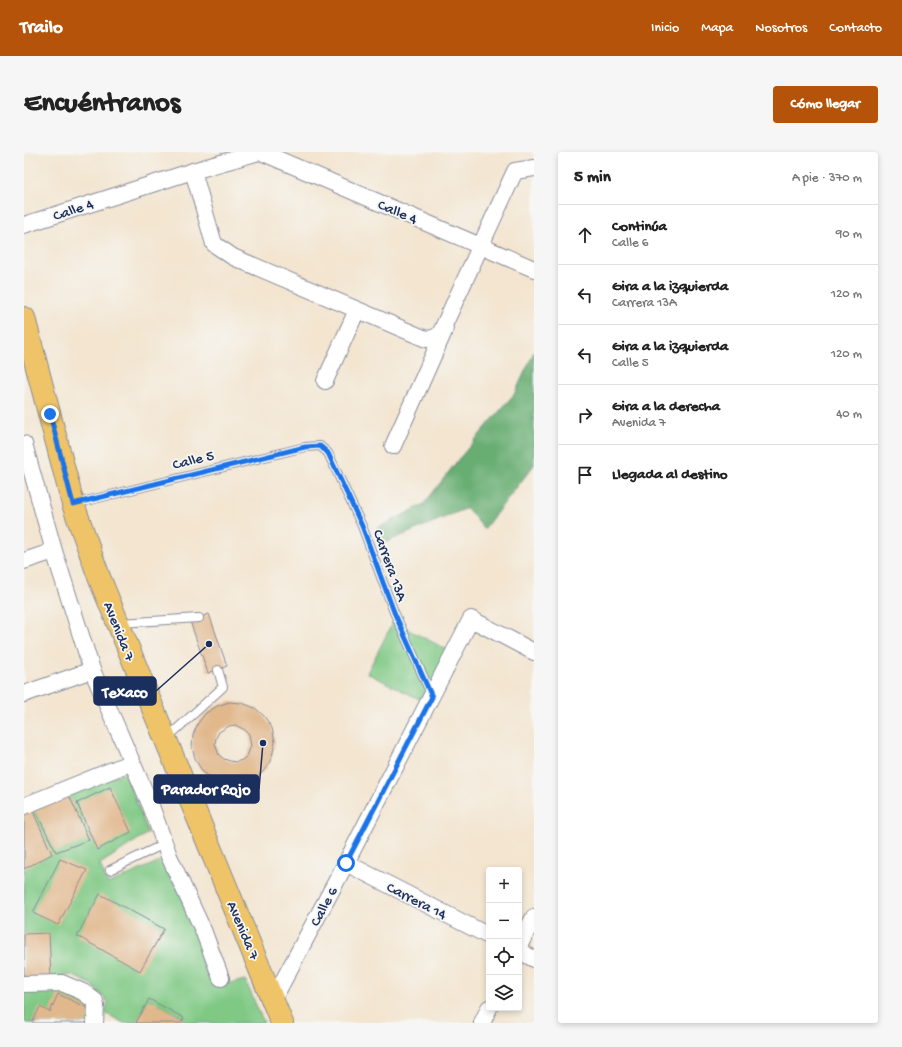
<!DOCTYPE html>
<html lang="es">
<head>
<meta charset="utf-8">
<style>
	body { margin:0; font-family:"Gochi Hand",sans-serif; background:#f6f6f6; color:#222 }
	.controls { position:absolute; right:12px; bottom:12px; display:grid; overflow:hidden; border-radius:4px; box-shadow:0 2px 6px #0003 }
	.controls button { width:36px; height:36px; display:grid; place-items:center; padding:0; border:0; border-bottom:1px solid #e0e0e0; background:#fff; color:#222; font:20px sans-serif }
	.stop { position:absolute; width:12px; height:12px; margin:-9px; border:3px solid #1a73e8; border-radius:50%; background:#fff }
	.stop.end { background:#1a73e8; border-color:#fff; box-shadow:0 1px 4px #0008 }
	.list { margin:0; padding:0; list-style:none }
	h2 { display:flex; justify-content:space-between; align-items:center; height:52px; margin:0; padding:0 16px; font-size:17px }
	h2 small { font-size:13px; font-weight:400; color:#767676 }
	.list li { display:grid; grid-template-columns:26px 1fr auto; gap:12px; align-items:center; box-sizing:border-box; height:60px; padding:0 16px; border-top:1px solid #e0e0e0 }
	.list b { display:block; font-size:15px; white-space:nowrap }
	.list p { margin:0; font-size:13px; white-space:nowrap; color:#767676 }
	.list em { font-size:13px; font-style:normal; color:#767676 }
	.icon { flex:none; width:22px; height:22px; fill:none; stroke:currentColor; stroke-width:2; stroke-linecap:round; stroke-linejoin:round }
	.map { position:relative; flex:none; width:510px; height:871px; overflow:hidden; border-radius:4px }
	header { display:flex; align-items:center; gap:24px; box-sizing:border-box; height:56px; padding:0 20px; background:#b45309; color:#fff }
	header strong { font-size:19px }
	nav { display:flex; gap:22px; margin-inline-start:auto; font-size:14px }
	.intro { display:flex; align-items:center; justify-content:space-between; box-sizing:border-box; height:96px; padding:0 24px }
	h1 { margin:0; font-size:28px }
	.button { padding:10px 18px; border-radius:4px; background:#b45309; color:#fff; font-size:14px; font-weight:700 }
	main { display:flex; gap:24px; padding:0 24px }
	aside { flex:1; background:#fff; border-radius:4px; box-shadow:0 2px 6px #0003 }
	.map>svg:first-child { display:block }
</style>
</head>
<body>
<header>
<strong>Trailo</strong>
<nav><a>Inicio</a><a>Mapa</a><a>Nosotros</a><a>Contacto</a></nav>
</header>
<div class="intro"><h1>Encuéntranos</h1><a class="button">Cómo llegar</a></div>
<main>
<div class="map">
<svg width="510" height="871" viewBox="0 0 510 871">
	<rect width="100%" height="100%" fill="#f6f6f2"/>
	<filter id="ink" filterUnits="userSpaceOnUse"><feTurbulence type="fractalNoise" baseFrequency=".025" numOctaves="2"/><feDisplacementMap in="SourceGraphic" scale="8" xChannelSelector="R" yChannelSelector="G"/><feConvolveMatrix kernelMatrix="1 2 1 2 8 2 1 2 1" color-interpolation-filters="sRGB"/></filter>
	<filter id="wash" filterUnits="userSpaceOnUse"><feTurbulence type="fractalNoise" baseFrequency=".012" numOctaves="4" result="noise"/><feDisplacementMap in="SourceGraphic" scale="16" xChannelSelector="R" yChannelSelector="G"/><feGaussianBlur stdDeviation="0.9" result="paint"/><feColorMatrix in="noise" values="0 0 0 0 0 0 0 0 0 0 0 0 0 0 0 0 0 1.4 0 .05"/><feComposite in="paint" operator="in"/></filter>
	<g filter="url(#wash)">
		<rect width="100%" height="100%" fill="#f3e5d0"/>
		<g fill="#80c985" stroke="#4e7c72">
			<polygon points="369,470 426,499 401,550 343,521"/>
			<polygon points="101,620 124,681 76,712 84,732 136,709 159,745 184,805 183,825 208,831 221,828 240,871 158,871 160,866 125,847 112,871 100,871 81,861 84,850 67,832 47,823 27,826 0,827 0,660"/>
			<polygon points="36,835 66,849 69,871 0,871 0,836"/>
		</g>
		<polygon fill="#68ad72" stroke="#426e68" points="510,200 510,313 460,377 443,356 358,392 352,377 400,352 434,308 491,241"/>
		<g id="blocks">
			<g fill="#e1b78c" fill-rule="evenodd">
				<polygon points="185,462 203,514 184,521 166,469"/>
				<path d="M205 550 218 551 231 556 240 564 248 576 251 590 248 605 242 617 231 627 218 632 203 633 190 628 179 620 172 609 168 596 169 583 174 571 182 561 193 554ZM211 573 221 578 225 582 227 594 223 604 218 608 212 610 206 609 200 607 195 603 191 592 192 586 195 580 205 574Z"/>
				<polygon points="86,635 107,680 73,698 53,651"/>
				<polygon points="45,643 65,688 32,700 11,658"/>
				<polygon points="8,657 28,702 0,717 0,661"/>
				<polygon points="36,707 63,718 34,773 9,761"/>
				<polygon points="76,742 140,777 116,819 53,784"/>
				<polygon points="25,781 27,826 0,827 0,782"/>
				<polygon points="34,842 68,858 62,871 8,871 16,855 26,860"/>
				<polygon points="125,847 160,866 157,871 112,871"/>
			</g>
		</g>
	</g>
	<g filter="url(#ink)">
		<use href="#blocks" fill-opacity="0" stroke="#878a97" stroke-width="1"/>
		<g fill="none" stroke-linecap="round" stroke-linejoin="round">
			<defs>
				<g id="lane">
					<polyline points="50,352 281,295 296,294 304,301 338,374 370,460 408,544"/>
					<polyline points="96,471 175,466"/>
					<polyline points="143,586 199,535 194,518"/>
					<polyline points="86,718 140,692"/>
				</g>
				<g id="street">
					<polyline points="237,0 510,117"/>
					<polyline points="169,19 190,92 209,105 402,187 410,186 416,182 491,19 510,16"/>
					<polyline points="0,73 169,19 235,0"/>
					<polyline points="301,229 333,158"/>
					<polyline points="0,292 30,399 68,518 127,654 145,704 179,778 197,826"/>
					<polyline points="369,294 421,177"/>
					<polyline points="0,409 30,399"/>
					<polyline points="0,542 68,518"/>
					<polyline points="0,654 108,610"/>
					<polyline points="322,711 465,784"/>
					<polyline points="495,794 510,765"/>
					<polyline points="495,799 510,807"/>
					<polyline points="0,832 38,831 59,840 71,849 72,854 71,871"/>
					<polyline points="249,848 322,711 447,467 510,500"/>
					<polyline points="458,871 465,856"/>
				</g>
				<polyline id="primary" points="0,166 49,352 75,425 258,871"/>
			</defs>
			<use href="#lane" stroke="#878a97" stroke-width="10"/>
			<use href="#street" stroke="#878a97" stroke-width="18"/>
			<use href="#primary" stroke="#878a97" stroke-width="24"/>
			<use href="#lane" stroke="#fff" stroke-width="8"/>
			<use href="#street" stroke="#fff" stroke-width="16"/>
			<use href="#primary" stroke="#efc469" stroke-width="22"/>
		</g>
	</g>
	<g fill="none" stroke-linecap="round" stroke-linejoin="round" filter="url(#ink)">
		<polyline stroke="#1a73e8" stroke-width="5" points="26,262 49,352 281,295 296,294 304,301 338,374 370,460 408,545 322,711"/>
	</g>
	<g text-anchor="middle" stroke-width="3.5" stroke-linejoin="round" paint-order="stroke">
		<g font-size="15" fill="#1b2f5e" stroke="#f6f6f2">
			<text transform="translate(49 57) rotate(-18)" y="5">Calle 4</text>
			<text transform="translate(374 59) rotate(23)" y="5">Calle 4</text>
			<text transform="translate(169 307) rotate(-14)" y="5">Calle 5</text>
			<text transform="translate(367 413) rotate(70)" y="5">Carrera 13A</text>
			<text transform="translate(96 479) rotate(68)" y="5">Avenida 7</text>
			<text transform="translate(393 748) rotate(27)" y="5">Carrera 14</text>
			<text transform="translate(299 754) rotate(-62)" y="5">Calle 6</text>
			<text transform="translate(220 778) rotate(67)" y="5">Avenida 7</text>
		</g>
	</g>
	<path fill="none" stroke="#1b2f5e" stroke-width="1.5" d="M185 492L132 539M239 591L235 637"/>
	<g fill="#1b2f5e" stroke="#f6f6f2" stroke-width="1.5">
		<circle cx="185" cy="492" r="4"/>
		<circle cx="239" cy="591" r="4"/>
	</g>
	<g fill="#1b2f5e" stroke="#1b2f5e" stroke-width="1.5">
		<rect x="70" y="525" width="62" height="28" rx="4"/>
		<rect x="130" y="623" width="105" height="28" rx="4"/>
	</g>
	<g font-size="16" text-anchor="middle" font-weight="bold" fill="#fff">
		<text x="101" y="545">Texaco</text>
		<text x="182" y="642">Parador Rojo</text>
	</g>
</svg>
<div class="controls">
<button>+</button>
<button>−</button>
<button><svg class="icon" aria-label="locate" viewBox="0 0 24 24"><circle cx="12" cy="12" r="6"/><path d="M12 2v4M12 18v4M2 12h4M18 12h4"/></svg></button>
<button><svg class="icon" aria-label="layers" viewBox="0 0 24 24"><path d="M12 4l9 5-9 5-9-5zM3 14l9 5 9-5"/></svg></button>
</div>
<div class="stop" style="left:322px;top:711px"></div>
<div class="stop end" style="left:26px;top:262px"></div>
</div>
<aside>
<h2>5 min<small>A pie · 370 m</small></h2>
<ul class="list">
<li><svg class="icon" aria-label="ahead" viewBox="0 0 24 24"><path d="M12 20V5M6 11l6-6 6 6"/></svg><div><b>Continúa</b><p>Calle 6</p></div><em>90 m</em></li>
<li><svg class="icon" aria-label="left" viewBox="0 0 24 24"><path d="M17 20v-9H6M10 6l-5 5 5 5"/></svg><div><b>Gira a la izquierda</b><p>Carrera 13A</p></div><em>120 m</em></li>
<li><svg class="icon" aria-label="left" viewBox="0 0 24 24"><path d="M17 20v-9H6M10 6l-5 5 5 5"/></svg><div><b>Gira a la izquierda</b><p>Calle 5</p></div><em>120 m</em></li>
<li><svg class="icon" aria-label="right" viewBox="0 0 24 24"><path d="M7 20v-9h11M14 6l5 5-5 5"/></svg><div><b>Gira a la derecha</b><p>Avenida 7</p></div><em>40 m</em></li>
<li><svg class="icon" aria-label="arrive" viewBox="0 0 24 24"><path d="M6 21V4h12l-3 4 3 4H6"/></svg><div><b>Llegada al destino</b></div></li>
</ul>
</aside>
</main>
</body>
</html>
